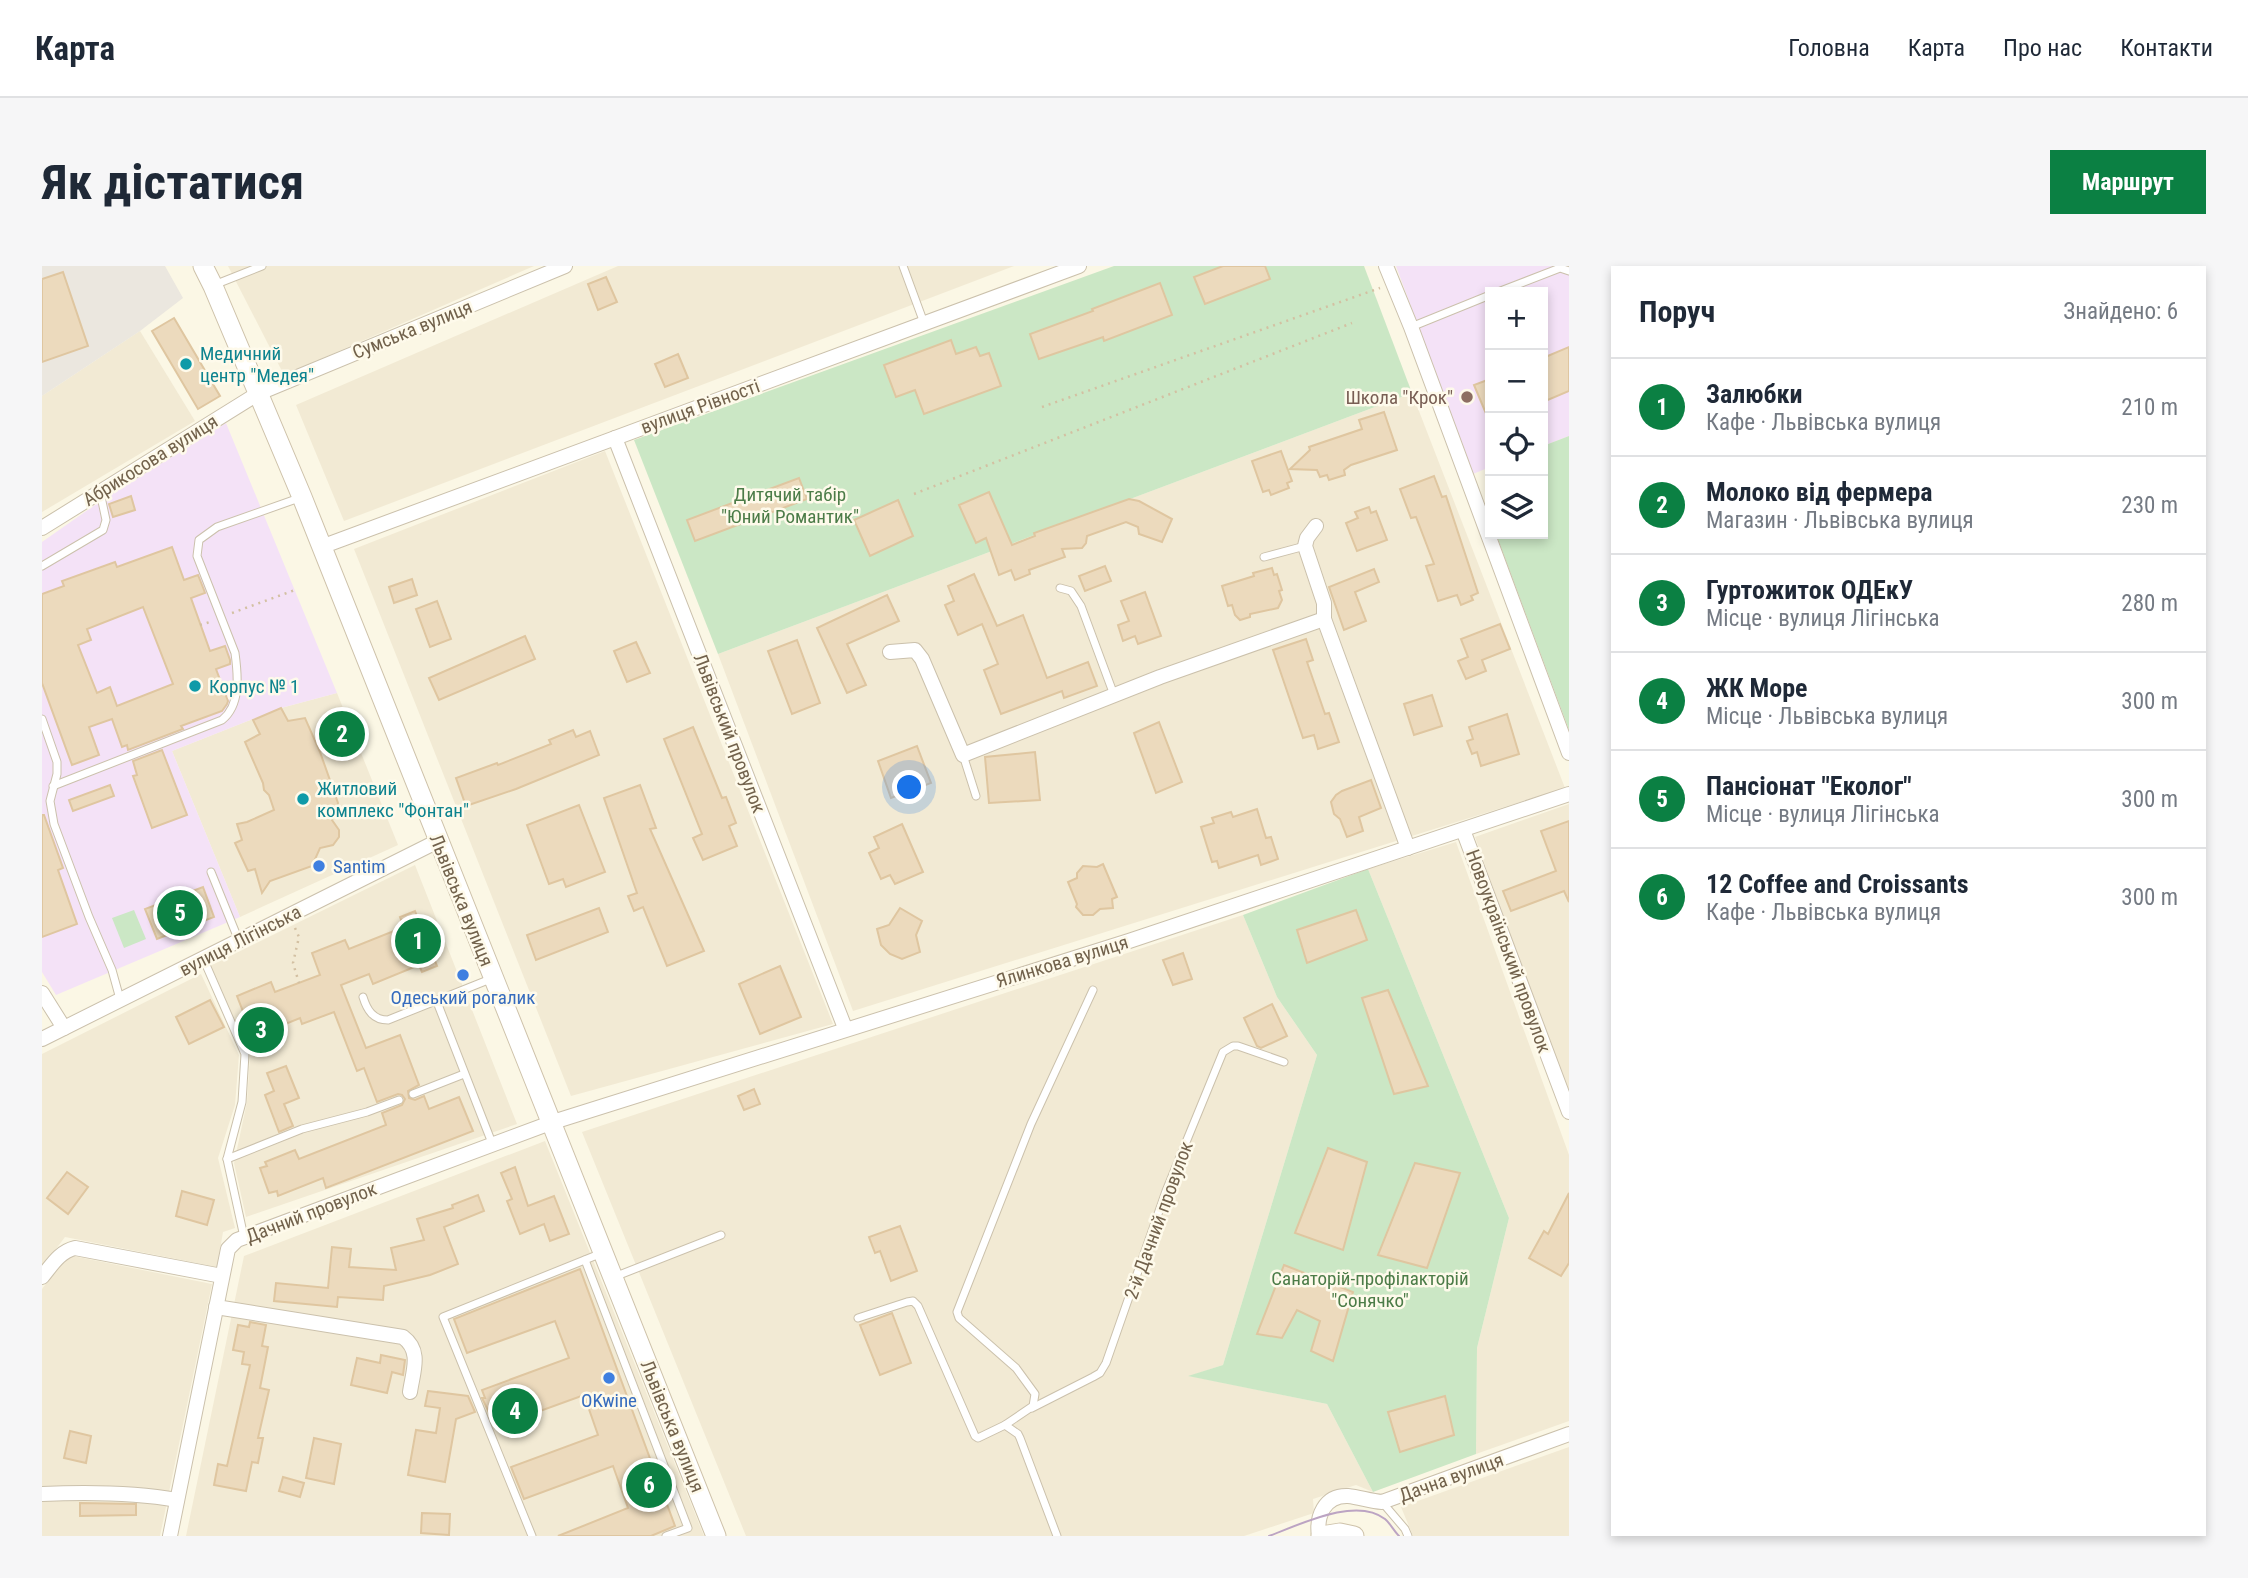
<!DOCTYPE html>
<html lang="uk">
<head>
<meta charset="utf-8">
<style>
	body { margin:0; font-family:"Roboto Condensed",sans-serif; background:#f6f6f7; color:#1f2937 }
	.controls { position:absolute; right:21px; top:21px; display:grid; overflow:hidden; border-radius:0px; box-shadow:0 4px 10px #0003 }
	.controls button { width:63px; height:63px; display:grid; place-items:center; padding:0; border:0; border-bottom:2px solid #e0e1e3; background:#fff; color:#1f2937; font:35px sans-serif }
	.you { position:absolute; left:868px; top:522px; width:24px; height:24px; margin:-18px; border:5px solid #fff; border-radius:50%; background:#1a73e8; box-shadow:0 0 0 10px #1a73e833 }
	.badge { display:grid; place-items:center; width:46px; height:46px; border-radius:50%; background:#0b8043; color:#fff; font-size:23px; font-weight:700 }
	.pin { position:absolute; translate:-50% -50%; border:4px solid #fff; box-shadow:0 2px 7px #0006 }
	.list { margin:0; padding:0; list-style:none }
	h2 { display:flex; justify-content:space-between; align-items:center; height:91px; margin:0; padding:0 28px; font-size:30px }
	h2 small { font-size:23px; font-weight:400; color:#747a83 }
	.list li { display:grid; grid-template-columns:46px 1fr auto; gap:21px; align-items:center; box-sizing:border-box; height:98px; padding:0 28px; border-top:2px solid #e0e1e3 }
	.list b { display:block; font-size:26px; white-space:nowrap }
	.list p { margin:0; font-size:23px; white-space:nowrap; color:#747a83 }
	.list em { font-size:23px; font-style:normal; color:#747a83 }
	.icon { flex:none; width:38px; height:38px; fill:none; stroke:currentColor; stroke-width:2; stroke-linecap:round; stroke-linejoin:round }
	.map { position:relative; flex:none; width:1527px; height:1270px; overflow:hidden; border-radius:0px }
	header { display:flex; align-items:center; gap:42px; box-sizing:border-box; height:98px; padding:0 35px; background:#fff; border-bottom:2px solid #e0e1e3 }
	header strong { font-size:33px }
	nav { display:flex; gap:38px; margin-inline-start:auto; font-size:24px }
	.intro { display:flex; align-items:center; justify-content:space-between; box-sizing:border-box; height:168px; padding:0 42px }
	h1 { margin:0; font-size:49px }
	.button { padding:18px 32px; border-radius:0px; background:#0b8043; color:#fff; font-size:24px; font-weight:700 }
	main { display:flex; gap:42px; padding:0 42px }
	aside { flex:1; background:#fff; border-radius:0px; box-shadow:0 4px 10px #0003 }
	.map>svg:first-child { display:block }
</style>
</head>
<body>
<header>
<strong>Карта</strong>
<nav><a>Головна</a><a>Карта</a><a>Про нас</a><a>Контакти</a></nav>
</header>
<div class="intro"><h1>Як дістатися</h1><a class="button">Маршрут</a></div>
<main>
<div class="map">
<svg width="1527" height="1270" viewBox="0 0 1527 1270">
	<rect width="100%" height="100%" fill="#fbf7e5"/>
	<g fill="#f2ead4">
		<polygon points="186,0 492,0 242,109"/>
		<polygon points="576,0 972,0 302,255 254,139"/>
		<polygon points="98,65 153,155 0,246 0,130"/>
		<polygon points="1370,127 1523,522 811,745 676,388"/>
		<polygon points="563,185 791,758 529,830 312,283"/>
		<polygon points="295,427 356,579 198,651 130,485 239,442"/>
		<polygon points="1527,538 1527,837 1433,571"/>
		<polygon points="1414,576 1527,889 1527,1155 1434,1188 1435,1082 1467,952 1326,603"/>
		<polygon points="373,599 475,858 204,951 192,897 205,836 208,789 168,700"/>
		<polygon points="1201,649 1235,731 1275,789 1181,1099 1148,1110 1285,1138 1331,1226 1314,1219 1271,1233 1272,1247 1202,1270 704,1270 540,866"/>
		<polygon points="159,708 197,789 193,839 176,892 193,962 181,966 175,1001 23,971 0,1001 0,788"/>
		<polygon points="503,875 662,1270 144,1270 202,990"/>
		<polygon points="26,989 170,1018 118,1270 0,1270 0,1023"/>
		<polygon points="1527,1181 1527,1270 1371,1270 1359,1241"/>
	</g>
	<polygon fill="#ebe7df" points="0,0 123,0 141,32 98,65 0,130"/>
	<g fill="#f4e2f7">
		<polygon points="1354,0 1527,0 1527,170 1501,180 1501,26 1448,26 1448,201 1431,208"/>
		<polygon points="184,157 295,427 239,442 130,485 198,651 14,729 0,706 0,276 60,234"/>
	</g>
	<g fill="#cbe7c5">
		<polygon points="1072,0 1322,0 1370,127 676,388 592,174"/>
		<polygon points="1527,170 1527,464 1454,268 1501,268 1501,180"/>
		<polygon points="1326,603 1467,952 1435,1082 1434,1188 1331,1226 1285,1138 1146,1110 1181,1099 1275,789 1235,731 1201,649"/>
		<polygon points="92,644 104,673 82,682 70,652"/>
	</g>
	<g fill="#ecdabd" stroke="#dfc6a0" stroke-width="2" fill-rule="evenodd">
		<polygon points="1181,0 1223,0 1228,13 1163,38 1152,11"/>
		<polygon points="21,6 46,80 0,96 0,13"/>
		<polygon points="564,11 575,36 556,44 546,18"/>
		<polygon points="1118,17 1130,49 1062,75 1061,71 997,93 988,68 1051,45 1050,43"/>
		<polygon points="132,52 178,130 156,143 110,65"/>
		<polygon points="909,74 914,88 934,81 938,90 947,87 959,120 882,148 873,124 854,131 842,99"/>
		<polygon points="1527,81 1527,125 1501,136 1501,92"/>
		<polygon points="636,88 646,112 623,121 613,98"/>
		<polygon points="1448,113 1448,157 1432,119"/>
		<polygon points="1342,146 1355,184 1309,199 1302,204 1303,209 1287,214 1285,209 1278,211 1275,204 1248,203 1268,184 1267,181 1320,163 1317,154"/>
		<polygon points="1239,185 1250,215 1245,217 1247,222 1229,229 1227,224 1221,226 1210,195"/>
		<polygon points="1392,210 1400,231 1404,230 1436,327 1429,330 1431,334 1419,339 1415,329 1396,335 1384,300 1392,298 1374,251 1369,252 1358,223"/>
		<polygon points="757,212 765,233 653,275 645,254"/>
		<polygon points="947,226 970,279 993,270 992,267 1087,233 1097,235 1130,253 1120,276 1097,268 1096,261 1084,256 1045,270 1044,277 1040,282 1020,283 1023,291 987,304 988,308 973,314 969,304 957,309 944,272 934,277 917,239"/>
		<polygon points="89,230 93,244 71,251 67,238"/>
		<polygon points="856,234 871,270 828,290 812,254"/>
		<polygon points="1327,241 1329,247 1334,245 1345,274 1315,285 1304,257 1316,252 1313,246"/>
		<path d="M130 281 142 314 156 309 162 324 163 327 149 332 168 385 183 380 188 394V398L174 403 186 435 185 438 180 445 139 460 141 463 86 484 85 479 80 481 70 453 47 461 57 489 30 499 0 417V328L22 320 20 315 73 296 75 301ZM101 341 131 418 75 440 68 421 55 427 36 379 49 374 45 363Z"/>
		<polygon points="1063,300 1069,315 1043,325 1037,310"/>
		<polygon points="1230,302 1232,309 1235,308 1240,324 1237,325 1240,334 1236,342 1208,348 1208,351 1198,354 1193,349 1190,339 1186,340 1180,320 1212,310 1211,307"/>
		<polygon points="1332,303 1337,316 1313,326 1324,355 1302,364 1287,321"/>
		<polygon points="932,308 955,360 981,349 1005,412 1046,396 1055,420 1022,432 1020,425 959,448 942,404 956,398 940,358 916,369 903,339 912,335 906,320"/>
		<polygon points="370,313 375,329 352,337 347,321"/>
		<polygon points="1103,326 1119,370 1096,378 1093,370 1081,375 1076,359 1087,355 1079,335"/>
		<polygon points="845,329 857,355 805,378 824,419 805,427 775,362"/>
		<polygon points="395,335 409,373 388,381 374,343"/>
		<polygon points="1458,358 1468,383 1440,394 1444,405 1424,413 1416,395 1426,391 1419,373"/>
		<polygon points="483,370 493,393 397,434 387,412"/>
		<polygon points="1264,373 1271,394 1265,396 1283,448 1287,447 1297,476 1276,483 1272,469 1261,472 1231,384"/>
		<polygon points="755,374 778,437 750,448 726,385"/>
		<polygon points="594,376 608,407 585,416 572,385"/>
		<polygon points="1390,429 1400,460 1372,469 1362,438"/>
		<polygon points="239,442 246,455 263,452 278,486 296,537 290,554 297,564 297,571 291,579 278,582 270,600 228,615 220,627 213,603 206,605 193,577 200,574 195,558 205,556 232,544 227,529 222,524 221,517 203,476 218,468 211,454"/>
		<polygon points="1465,448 1477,488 1439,500 1435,486 1430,488 1425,475 1431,473 1427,461"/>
		<polygon points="1117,456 1140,516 1114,527 1092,467"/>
		<polygon points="651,461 680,532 684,531 694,557 687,560 695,580 661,594 651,572 660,568 622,473"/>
		<polygon points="531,464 534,471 548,465 557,489 474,523 424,540 414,512 455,497 456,499 509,478 507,474"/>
		<polygon points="875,480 889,517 849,532 836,495"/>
		<polygon points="120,484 145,549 110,562 91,510 95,509 91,495"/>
		<polygon points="993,486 998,534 947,537 943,491"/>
		<polygon points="1329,514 1339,542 1317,551 1321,565 1305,571 1298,553 1292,548 1289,536 1294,529 1300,525"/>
		<polygon points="68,519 72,530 31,545 27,534"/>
		<polygon points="598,519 614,562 608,563 662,685 625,700 601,641 592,645 586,630 595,627 562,532"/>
		<polygon points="537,539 563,606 524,621 521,613 507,618 485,559"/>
		<polygon points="1215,543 1224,572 1229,571 1236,593 1219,599 1216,589 1177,602 1175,595 1170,596 1159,561 1172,557 1170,552 1189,546 1191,551"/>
		<polygon points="0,549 2,549 21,602 16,604 35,658 0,671"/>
		<polygon points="1527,555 1527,636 1522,625 1469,645 1461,625 1514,605 1499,565"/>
		<polygon points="860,558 881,606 853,618 848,609 839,613 827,587 837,582 832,571"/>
		<polygon points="1061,598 1075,631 1070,633 1071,642 1058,643 1051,649 1041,649 1034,641 1035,638 1026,616 1035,612 1035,607 1041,600 1055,601"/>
		<polygon points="161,621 172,651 115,673 103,643"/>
		<polygon points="557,642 566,666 494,694 485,669"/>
		<polygon points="858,642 880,655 874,669 878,686 860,693 848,688 839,679 835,663 847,659"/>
		<polygon points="1314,644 1325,674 1265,697 1255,664"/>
		<polygon points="373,645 395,700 380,706 377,699 331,718 327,708 299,719 324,782 358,769 377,819 366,825 367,832 373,834 382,830 387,843 417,831 431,865 284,922 281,912 236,930 235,925 227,927 218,902 225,900 223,896 253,884 257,893 344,859 340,847 360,839 363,833 360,829 356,828 335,836 322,802 315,805 292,746 260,758 258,752 211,771 195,730 229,716 233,726 278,709 270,687 303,674 307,683 362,661 358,651"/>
		<polygon points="1141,687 1150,713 1131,719 1121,694"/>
		<polygon points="738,700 759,751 718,768 697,718"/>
		<polygon points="1346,724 1386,820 1352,828 1320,732"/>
		<polygon points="168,734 182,761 147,778 134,751"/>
		<polygon points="1230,738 1245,770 1219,782 1215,780 1202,752"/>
		<polygon points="244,800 257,832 242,838 251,860 237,866 223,829 232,825 225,807"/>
		<polygon points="712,823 718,838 702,844 696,830"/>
		<polygon points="1286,882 1325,896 1301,984 1253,967"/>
		<polygon points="1373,897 1418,907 1385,1002 1336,989"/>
		<polygon points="473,901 486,940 512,930 527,968 508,975 502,958 478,968 465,935 470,933 459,907"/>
		<polygon points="25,906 46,921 26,948 5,932"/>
		<polygon points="140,925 172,934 165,959 134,950"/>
		<polygon points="1527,927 1527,997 1519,1010 1487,992 1502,965 1506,968"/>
		<polygon points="436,929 442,945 402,961 416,998 388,1009 342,1020 341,1034 296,1031 295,1041 232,1035 234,1017 286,1022 290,981 309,983 307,1001 354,1004 349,982 382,974 375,953 411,942 410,939"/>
		<polygon points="858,960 875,1005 849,1015 838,985 833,987 827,971"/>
		<polygon points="1242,999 1311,1026 1291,1095 1269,1085 1278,1055 1255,1044 1240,1072 1215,1068"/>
		<polygon points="538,1003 633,1260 609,1270 516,1270 586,1242 571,1200 482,1233 469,1201 556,1169 542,1129 454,1161 440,1132 443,1132 440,1124 527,1092 513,1055 425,1087 412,1053"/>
		<polygon points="850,1047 869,1097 838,1109 818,1059"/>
		<polygon points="208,1056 224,1059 220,1080 226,1081 218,1122 227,1124 216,1172 221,1172 216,1197 210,1196 204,1225 172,1219 176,1198 185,1200 208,1099 200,1098 202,1086 191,1084 196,1059 207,1061"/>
		<polygon points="339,1089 363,1094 361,1109 350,1106 345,1127 309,1119 315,1092 338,1097"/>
		<polygon points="386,1125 426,1130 433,1146 414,1153 403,1216 366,1209 374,1164 394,1167 398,1142 383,1140"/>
		<polygon points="1403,1130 1412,1169 1358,1186 1346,1146"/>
		<polygon points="28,1165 49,1170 44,1197 22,1192"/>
		<polygon points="272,1172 299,1178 292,1218 264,1212"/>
		<polygon points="241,1211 262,1217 258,1231 237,1225"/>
		<polygon points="38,1237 94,1238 94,1249 38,1250"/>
		<polygon points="380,1247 408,1248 407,1269 379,1267"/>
	</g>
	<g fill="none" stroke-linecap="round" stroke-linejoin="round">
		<defs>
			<g id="service">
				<polyline points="861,0 882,57"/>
				<polyline points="172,19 220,0"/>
				<polyline points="1456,26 1518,2 1527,5"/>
				<polyline points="1369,61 1448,29"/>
				<polyline points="1222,291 1263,280"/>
				<polyline points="0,300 61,264 64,254 58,226"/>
				<polyline points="1018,322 1029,325 1039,340 1072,429"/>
				<polyline points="0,453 15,496 15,508 8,535 12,558 47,651 70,704 78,733"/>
				<polyline points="921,489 934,530"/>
				<path d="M11 520 180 454C199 439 196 409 193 387L155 290 157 274 175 261 260 231"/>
				<polyline points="169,606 197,675"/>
				<polyline points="161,692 203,788 200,836 185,893 202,971"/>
				<path d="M321 731C325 744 331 754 346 754L451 712"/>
				<polyline points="395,736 450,877"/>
				<polyline points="371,828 422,808"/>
				<polyline points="185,893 260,863 325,846 357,834"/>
				<polyline points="543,994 646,1262 624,1270"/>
				<polyline points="572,1011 679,969"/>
				<polyline points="816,1052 865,1036 871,1035 876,1040 933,1170 936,1172 963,1159 991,1140 993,1128 974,1102 917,1052 915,1046 989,858 1051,724"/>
				<polyline points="990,1142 1051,1111 1058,1107 1064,1097 1124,925 1181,786 1191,780 1196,780 1242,796"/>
				<polyline points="963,1159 976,1168 978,1172 1015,1270"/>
				<polyline points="1340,1236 1363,1263 1366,1270"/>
				<polyline points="490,1270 401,1051 560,987"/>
			</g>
			<g id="minor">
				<polyline points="1344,0 1369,61 1527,487"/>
				<polyline points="573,172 803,762"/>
				<polyline points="1274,260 1265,272 1263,280 1282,337 1282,353 1366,582"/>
				<polyline points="0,262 217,127 523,0"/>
				<polyline points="279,281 1037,0"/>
				<polyline points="848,386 873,384 880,393 921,489 1118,411 1282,353"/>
				<polyline points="1421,564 1527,846"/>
				<polyline points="0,727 22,762"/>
				<polyline points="0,773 396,575"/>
				<path d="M0 1011C10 999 17 986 33 982L180 1010"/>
				<path d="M174 1041 361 1071C380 1085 371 1105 368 1126"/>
				<path d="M0 1228C45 1226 90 1226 135 1234"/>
				<polyline points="128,1270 186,983 195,974 511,856 1087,675 1527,528"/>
				<path d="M1277 1270C1274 1251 1282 1229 1306 1230 1317 1231 1328 1235 1340 1236L1527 1168"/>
			</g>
			<g id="secondary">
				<polyline points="161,0 171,20 260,231 674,1270"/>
				<polyline points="1279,1270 1298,1267 1312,1270"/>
			</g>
		</defs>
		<use href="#service" stroke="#cbc1ac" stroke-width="9"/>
		<use href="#minor" stroke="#cbc1ac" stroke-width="16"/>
		<use href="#secondary" stroke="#cec2aa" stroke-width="21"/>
		<g stroke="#d3c0a2" stroke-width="2.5" stroke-dasharray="2 5" stroke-linecap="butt">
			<polyline points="1000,141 1338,22"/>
			<polyline points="872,228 1310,57"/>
			<polyline points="190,347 253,324"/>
			<polyline points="158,359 168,356"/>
			<polyline points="253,662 257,671 251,697 257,717"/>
		</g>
		<use href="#service" stroke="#fff" stroke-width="7"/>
		<use href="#minor" stroke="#fff" stroke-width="14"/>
		<use href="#secondary" stroke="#fff" stroke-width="19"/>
		<path stroke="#bca4c3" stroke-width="2" d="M1227 1270C1257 1259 1314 1230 1343 1253 1348 1257 1352 1265 1357 1270"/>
	</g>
	<g fill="#0f9aa8" stroke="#fefaeb" stroke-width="2.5">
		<circle cx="144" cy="98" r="7"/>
		<circle cx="153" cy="420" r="7"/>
		<circle cx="261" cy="533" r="7"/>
	</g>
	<circle fill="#8d6e63" stroke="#fefaeb" stroke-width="2.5" cx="1425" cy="131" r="7"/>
	<g fill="#3f7fe0" stroke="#fefaeb" stroke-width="2.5">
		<circle cx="277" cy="600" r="7"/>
		<circle cx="421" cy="709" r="7"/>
		<circle cx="567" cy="1112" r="7"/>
	</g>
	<g text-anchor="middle" stroke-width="5" stroke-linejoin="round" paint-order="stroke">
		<g font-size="19" fill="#72624c" stroke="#fefaeb">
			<text transform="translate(370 63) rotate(-22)" y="7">Сумська вулиця</text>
			<text transform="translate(658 140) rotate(-20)" y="7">вулиця Рівності</text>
			<text transform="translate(108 194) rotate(-32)" y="7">Абрикосова вулиця</text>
			<text transform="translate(688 467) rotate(69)" y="7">Львівський провулок</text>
			<text transform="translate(420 634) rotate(68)" y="7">Львівська вулиця</text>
			<text transform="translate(198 674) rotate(-27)" y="7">вулиця Лігінська</text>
			<text transform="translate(1467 685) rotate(70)" y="7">Новоукраїнський провулок</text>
			<text transform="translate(1020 695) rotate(-17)" y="7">Ялинкова вулиця</text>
			<text transform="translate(269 946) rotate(-21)" y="7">Дачний провулок</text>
			<text transform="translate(1116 954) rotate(-70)" y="7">2-й Дачний провулок</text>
			<text transform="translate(631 1160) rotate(68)" y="7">Львівська вулиця</text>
			<text transform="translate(1409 1211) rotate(-20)" y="7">Дачна вулиця</text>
		</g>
		<g font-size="19" fill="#0d838f" stroke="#fefaeb" text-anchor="start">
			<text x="158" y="94">Медичний<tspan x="158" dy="22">центр "Медея"</tspan></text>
			<text x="167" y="427">Корпус № 1</text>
			<text x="275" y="529">Житловий<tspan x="275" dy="22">комплекс "Фонтан"</tspan></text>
		</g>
		<g font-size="19" fill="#785e54" stroke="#fefaeb" text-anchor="end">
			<text x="1411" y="138">Школа "Крок"</text>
		</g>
		<g font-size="19" fill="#4c7c48" stroke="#fefaeb">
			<text x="748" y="235">Дитячий табір<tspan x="748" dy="22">"Юний Романтик"</tspan></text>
			<text x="1328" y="1019">Санаторій-профілакторій<tspan x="1328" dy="22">"Сонячко"</tspan></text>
		</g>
		<g font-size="19" fill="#366cbe" stroke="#fefaeb">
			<text x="291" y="607" text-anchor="start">Santim</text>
			<text x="421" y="738">Одеський рогалик</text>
			<text x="567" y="1141">OKwine</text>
		</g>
	</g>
</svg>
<div class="controls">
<button>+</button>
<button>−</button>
<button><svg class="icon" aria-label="locate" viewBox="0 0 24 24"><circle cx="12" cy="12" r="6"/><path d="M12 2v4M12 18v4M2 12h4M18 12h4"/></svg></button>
<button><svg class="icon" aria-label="layers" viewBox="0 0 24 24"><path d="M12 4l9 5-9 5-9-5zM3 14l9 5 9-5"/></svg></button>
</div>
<div class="you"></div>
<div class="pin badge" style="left:376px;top:675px">1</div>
<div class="pin badge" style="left:300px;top:468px">2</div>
<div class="pin badge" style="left:219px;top:764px">3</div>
<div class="pin badge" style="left:473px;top:1145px">4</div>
<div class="pin badge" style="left:138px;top:647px">5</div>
<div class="pin badge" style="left:607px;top:1219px">6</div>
</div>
<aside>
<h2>Поруч<small>Знайдено: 6</small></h2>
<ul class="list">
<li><span class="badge">1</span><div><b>Залюбки</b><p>Кафе · Львівська вулиця</p></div><em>210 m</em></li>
<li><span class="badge">2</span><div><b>Молоко від фермера</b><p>Магазин · Львівська вулиця</p></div><em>230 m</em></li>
<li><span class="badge">3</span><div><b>Гуртожиток ОДЕкУ</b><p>Місце · вулиця Лігінська</p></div><em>280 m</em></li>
<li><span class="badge">4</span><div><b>ЖК Море</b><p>Місце · Львівська вулиця</p></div><em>300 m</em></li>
<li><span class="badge">5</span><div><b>Пансіонат &quot;Еколог&quot;</b><p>Місце · вулиця Лігінська</p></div><em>300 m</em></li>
<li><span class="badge">6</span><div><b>12 Coffee and Croissants</b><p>Кафе · Львівська вулиця</p></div><em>300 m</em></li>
</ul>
</aside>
</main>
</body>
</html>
